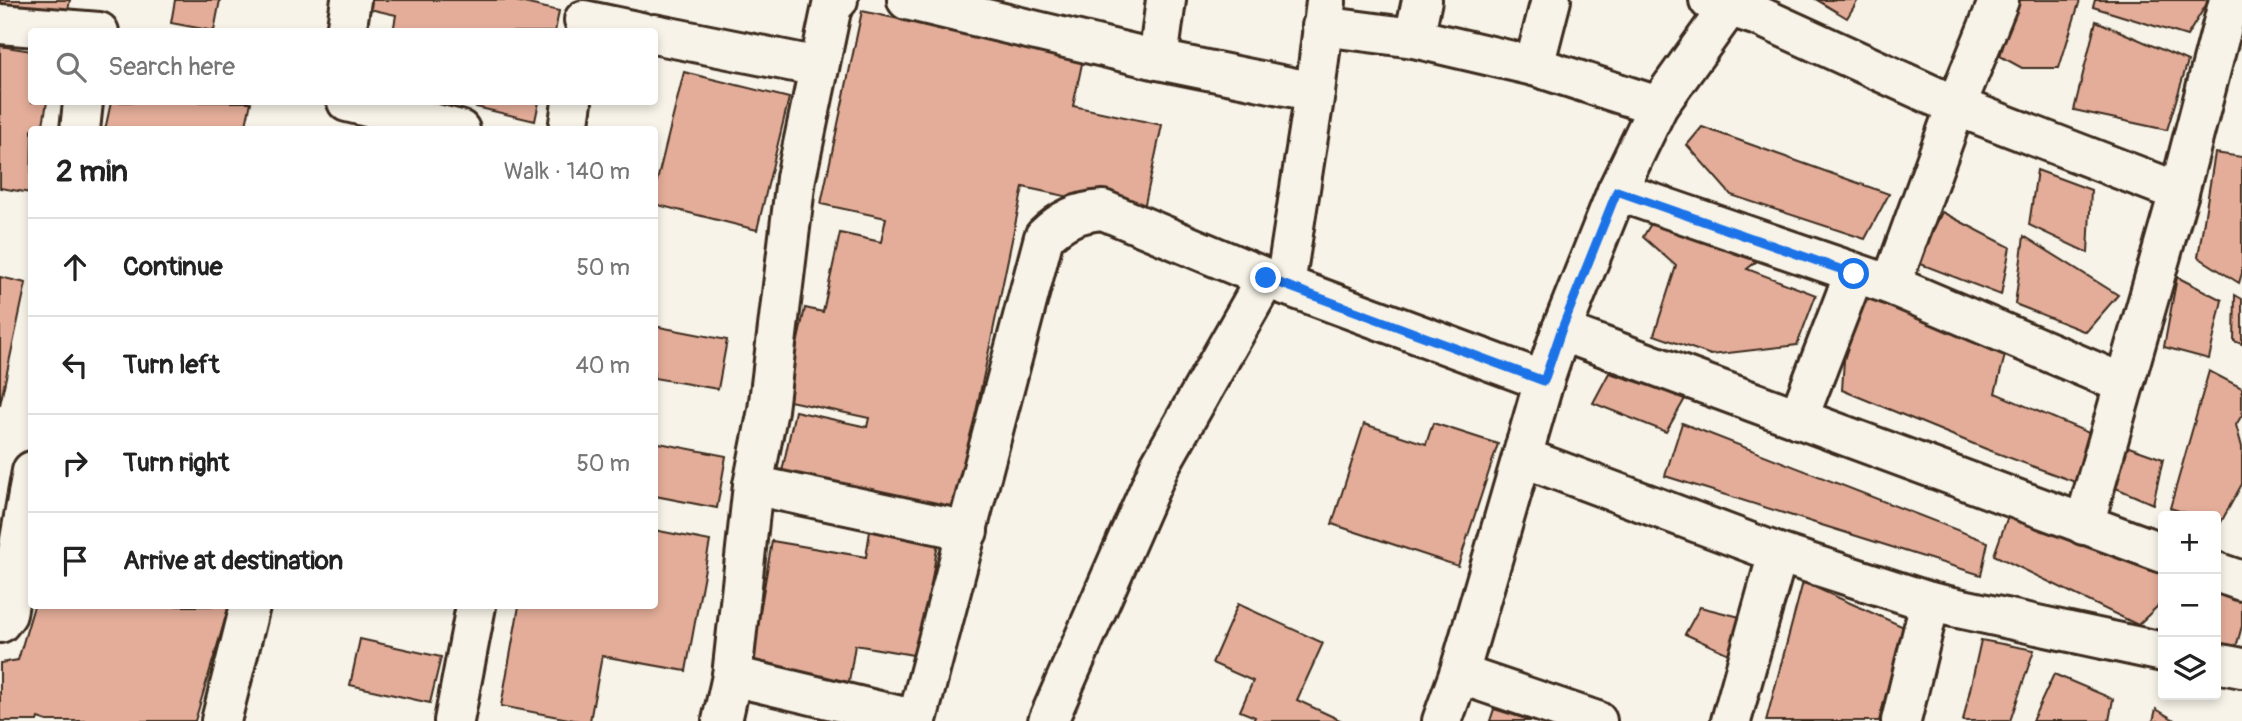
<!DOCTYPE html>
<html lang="en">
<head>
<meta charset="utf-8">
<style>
	body { margin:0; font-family:Pangolin,sans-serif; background:#f2f2f2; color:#222 }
	.controls { position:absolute; right:21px; bottom:21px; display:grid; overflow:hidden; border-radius:7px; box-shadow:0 4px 10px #0003 }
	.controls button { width:63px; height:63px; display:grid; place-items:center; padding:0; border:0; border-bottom:2px solid #e0e0e0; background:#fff; color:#222; font:35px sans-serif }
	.stop { position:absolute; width:21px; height:21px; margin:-16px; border:5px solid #1a73e8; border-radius:50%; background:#fff }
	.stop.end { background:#1a73e8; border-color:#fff; box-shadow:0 2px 7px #0008 }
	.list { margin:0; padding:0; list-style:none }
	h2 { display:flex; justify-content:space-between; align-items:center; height:91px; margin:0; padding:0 28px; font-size:30px }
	h2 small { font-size:23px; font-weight:400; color:#767676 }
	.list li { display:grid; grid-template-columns:46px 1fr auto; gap:21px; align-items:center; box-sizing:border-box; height:98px; padding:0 28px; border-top:2px solid #e0e0e0 }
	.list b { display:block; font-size:26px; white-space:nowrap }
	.list em { font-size:23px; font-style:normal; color:#767676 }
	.icon { flex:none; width:38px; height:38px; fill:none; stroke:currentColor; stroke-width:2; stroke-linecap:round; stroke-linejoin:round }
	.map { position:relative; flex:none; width:2242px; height:721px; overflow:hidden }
	.search { position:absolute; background:#fff; box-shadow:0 4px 10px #0003; left:28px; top:28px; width:630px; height:77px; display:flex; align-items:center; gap:18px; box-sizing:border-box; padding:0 24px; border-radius:7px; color:#767676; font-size:26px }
	.panel { position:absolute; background:#fff; box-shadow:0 4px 10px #0003; left:28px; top:126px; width:630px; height:483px; border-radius:7px }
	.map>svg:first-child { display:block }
</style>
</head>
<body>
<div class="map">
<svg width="2242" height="721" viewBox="0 0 2242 721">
	<rect width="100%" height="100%" fill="#f7f3e8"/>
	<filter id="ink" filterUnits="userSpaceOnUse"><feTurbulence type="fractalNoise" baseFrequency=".0143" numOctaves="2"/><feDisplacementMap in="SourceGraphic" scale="14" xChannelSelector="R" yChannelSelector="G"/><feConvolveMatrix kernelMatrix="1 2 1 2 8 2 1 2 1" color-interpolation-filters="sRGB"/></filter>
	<g filter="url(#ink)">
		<g fill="#e3ad99" stroke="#3b2a1e" stroke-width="2">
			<polygon points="0,0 70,0 67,15 0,4"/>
			<polygon points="175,0 220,0 214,31 171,23"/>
			<polygon points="366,0 511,0 559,11 555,32 393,32 396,15 365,8"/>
			<polygon points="1817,0 1858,0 1847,18"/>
			<polygon points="2018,0 2080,0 2059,68 2022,68 2000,56"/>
			<polygon points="2095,0 2209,0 2187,36 2093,7"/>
			<polygon points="862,11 1083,59 1073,106 1162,125 1143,213 1023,187 955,513 781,476 795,411 867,427 869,418 785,400 805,308 823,312 840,233 881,242 886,218 821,204"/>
			<polygon points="2096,21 2188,61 2167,130 2074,110"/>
			<polygon points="0,46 32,51 32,102 47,102 42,130 32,130 31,193 0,188"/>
			<polygon points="684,72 789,98 757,230 654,204 654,193"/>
			<polygon points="111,102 251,102 245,130 105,130"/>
			<polygon points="477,102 539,102 535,121 476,107"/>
			<polygon points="1702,127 1889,194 1865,239 1731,195 1687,145"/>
			<polygon points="2215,153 2242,157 2242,273 2239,283 2198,257"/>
			<polygon points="2037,170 2091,190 2088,253 2029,225"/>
			<polygon points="1942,212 2010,247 2001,295 1918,263"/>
			<polygon points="1652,222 1757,261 1747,269 1816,295 1797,345 1711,355 1654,335 1676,266 1643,237"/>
			<polygon points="2024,236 2118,295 2086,332 2015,304"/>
			<polygon points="0,277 26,283 0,405"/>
			<polygon points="2177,277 2222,300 2209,359 2164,347"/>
			<polygon points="1862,294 2008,344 1995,393 2089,433 2075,482 1986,449 1842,390 1844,360"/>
			<polygon points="2235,295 2242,299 2242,344 2234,341"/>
			<polygon points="654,326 727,340 718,389 654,378"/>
			<polygon points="2209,371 2242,388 2242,415 2236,425 2242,447 2242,484 2220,524 2216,523 2216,516 2195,516 2170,508"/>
			<polygon points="1609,373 1686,397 1666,432 1593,403"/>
			<polygon points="1433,423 1498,444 1458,566 1332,524 1364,424 1426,444"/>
			<polygon points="1682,423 1988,542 1981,575 1665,476"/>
			<polygon points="654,442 726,456 717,508 655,496 654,500"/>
			<polygon points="2126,446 2163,459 2153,504 2109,485"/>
			<polygon points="2008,516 2163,573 2163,601 2138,625 1994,555"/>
			<polygon points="654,530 710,541 686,671 602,656 590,721 579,721 501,706 519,606 654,606"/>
			<polygon points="870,531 938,543 919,656 855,645 849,682 751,665 772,541 866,557"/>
			<polygon points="1803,582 1904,627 1879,721 1766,721"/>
			<polygon points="2216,587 2242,599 2242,626 2235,651 2216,649"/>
			<polygon points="1238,604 1323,643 1297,700 1342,721 1253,721 1255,717 1240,711 1253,681 1212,663"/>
			<polygon points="34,606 229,606 195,721 47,721 38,718 37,721 0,721 0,663 18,660"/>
			<polygon points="1700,607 1744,618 1733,656 1685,634"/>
			<polygon points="360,639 441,657 430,703 350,685"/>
			<polygon points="1981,640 2034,650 2010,721 1963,721"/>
			<polygon points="2054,674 2113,699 2109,721 2032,721"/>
			<polygon points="1494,709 1533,721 1490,721"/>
			<polygon points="2156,709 2176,721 2153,721"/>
		</g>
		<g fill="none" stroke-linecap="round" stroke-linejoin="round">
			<defs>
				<g id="minor">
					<polyline points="907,0 1158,60 1315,92"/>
					<polyline points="1709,0 1761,17 1956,106 2179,192"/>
					<polyline points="584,20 641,32"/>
					<polyline points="0,24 99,32"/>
					<polyline points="1322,26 1414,38 1534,66 1658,106"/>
					<polyline points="346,32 351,0"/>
					<polyline points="654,34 819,67"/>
					<polyline points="1414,38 1422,0"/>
					<polyline points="1158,60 1166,0"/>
					<polyline points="1534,66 1551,0"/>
					<polyline points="347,102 460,130"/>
					<polyline points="80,130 83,102"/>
					<polyline points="568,130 572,102"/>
					<polyline points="1617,191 1891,285 2124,384"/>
					<polyline points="1285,285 1315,92 1326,2"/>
					<polyline points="1891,285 1956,106 1999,0"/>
					<polyline points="1561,331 2163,553"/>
					<polyline points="1798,419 1854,274"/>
					<polyline points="1522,457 1778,553 1930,602 2163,652"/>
					<polyline points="753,485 968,531"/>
					<polyline points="2084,525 2179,192 2229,0"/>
					<polyline points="2216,572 2242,581"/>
					<polyline points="0,623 7,614 32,471"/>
					<polyline points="2216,663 2242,668"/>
					<polyline points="1459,674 1597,721"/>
					<path d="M732 676 917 720 1044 237C1062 219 1078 212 1103 210L1266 278"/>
					<polyline points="221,721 250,606"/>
					<polyline points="454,721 476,606"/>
					<polyline points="722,721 732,676 753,485 768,410 796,178 832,6 838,0"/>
					<polyline points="1048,721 1160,465 1266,278 1544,381"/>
					<polyline points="1442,721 1459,674 1544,381 1561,331 1617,191 1658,106 1734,0"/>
					<polyline points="1731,721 1778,553"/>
					<polyline points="1901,721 1930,602"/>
				</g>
			</defs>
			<use href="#minor" stroke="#3b2a1e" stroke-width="44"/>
			<use href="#minor" stroke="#f7f3e8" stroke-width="38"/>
		</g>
	</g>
	<g fill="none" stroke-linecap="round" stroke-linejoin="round" filter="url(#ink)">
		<polyline stroke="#1a73e8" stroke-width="9" points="1266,278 1544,381 1561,331 1617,191 1854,274"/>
	</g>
</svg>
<div class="controls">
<button>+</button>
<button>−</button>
<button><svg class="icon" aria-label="layers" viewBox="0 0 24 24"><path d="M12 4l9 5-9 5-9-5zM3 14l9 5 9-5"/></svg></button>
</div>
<div class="stop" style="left:1854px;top:274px"></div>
<div class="stop end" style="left:1266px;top:278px"></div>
<div class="search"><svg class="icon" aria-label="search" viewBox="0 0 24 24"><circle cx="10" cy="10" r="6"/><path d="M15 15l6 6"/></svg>Search here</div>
<section class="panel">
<h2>2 min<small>Walk · 140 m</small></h2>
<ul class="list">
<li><svg class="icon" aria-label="ahead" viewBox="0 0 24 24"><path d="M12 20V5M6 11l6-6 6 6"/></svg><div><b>Continue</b></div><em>50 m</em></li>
<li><svg class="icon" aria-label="left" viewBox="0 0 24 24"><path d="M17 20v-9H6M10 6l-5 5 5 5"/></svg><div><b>Turn left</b></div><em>40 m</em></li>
<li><svg class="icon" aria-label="right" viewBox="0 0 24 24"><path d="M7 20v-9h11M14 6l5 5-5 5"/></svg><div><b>Turn right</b></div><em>50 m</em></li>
<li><svg class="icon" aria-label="arrive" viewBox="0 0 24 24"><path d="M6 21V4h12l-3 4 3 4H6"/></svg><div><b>Arrive at destination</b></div></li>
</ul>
</section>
</div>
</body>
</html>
